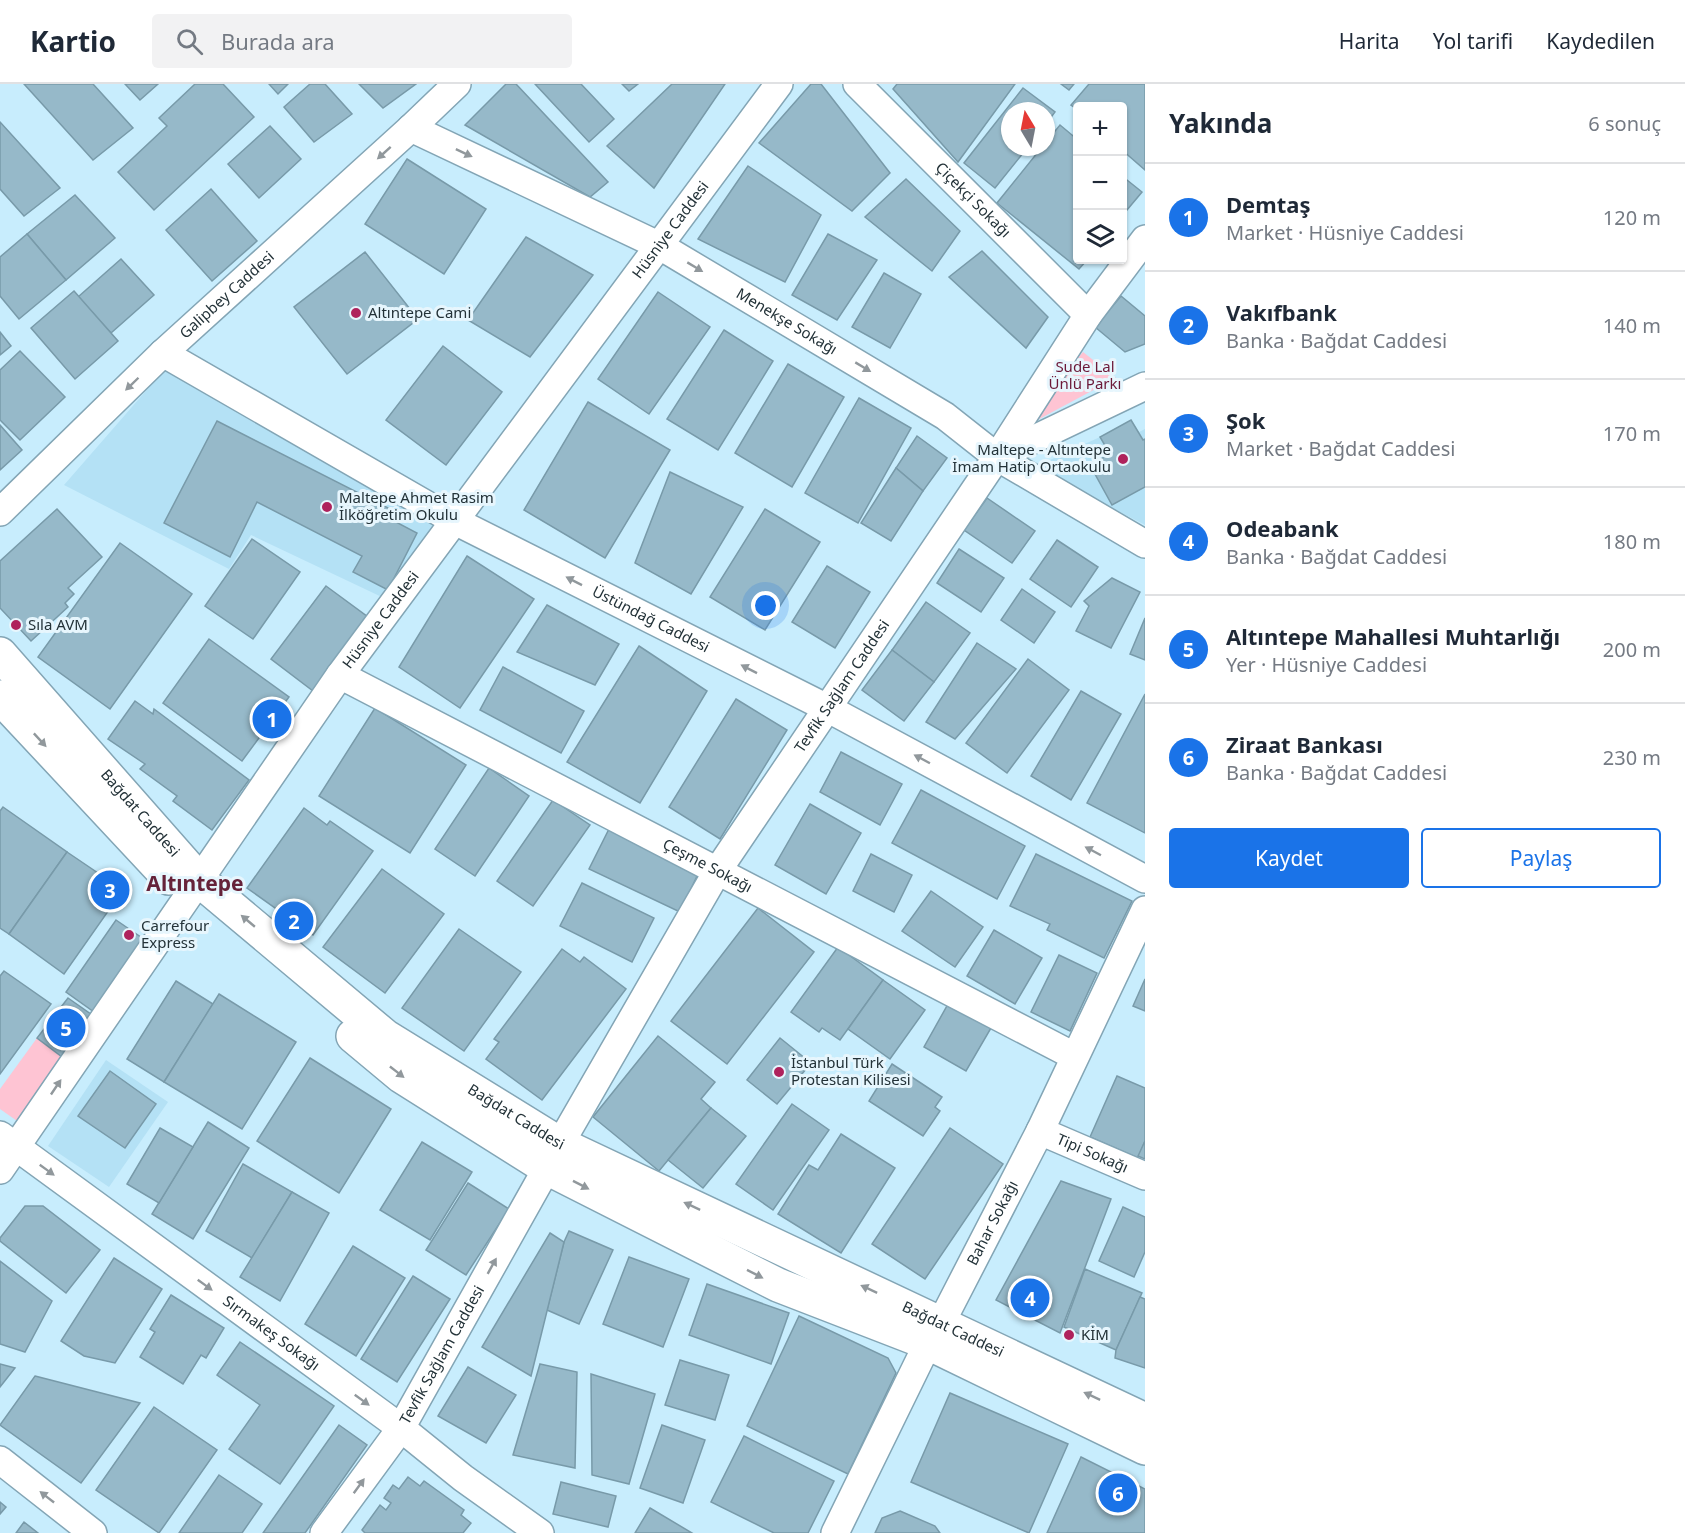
<!DOCTYPE html>
<html lang="tr">
<head>
<meta charset="utf-8">
<style>
	body { margin:0; font-family:"Noto Sans",sans-serif; background:#f2f2f3; color:#1f2937 }
	.controls { position:absolute; right:18px; top:18px; display:grid; overflow:hidden; border-radius:6px; box-shadow:0 2px 4px #0004 }
	.controls button { width:54px; height:54px; display:grid; place-items:center; padding:0; border:0; border-bottom:2px solid #e0e1e3; background:#fff; color:#1f2937; font:30px sans-serif }
	.compass { position:absolute; left:1001px; top:18px; width:54px; height:54px; border-radius:50%; background:#fff; box-shadow:0 2px 4px #0004; rotate:350deg }
	.you { position:absolute; left:766px; top:522px; width:21px; height:21px; margin:-15px; border:4px solid #fff; border-radius:50%; background:#1a73e8; box-shadow:0 0 0 9px #1a73e833 }
	.badge { display:grid; place-items:center; width:39px; height:39px; border-radius:50%; background:#1a73e8; color:#fff; font-size:20px; font-weight:700 }
	.pin { position:absolute; translate:-50% -50%; border:3px solid #fff; box-shadow:0 2px 6px #0006 }
	.list { margin:0; padding:0; list-style:none }
	h2 { display:flex; justify-content:space-between; align-items:center; height:78px; margin:0; padding:0 24px; font-size:26px }
	h2 small { font-size:20px; font-weight:400; color:#747a83 }
	.list li { display:grid; grid-template-columns:39px 1fr auto; gap:18px; align-items:center; box-sizing:border-box; height:108px; padding:0 24px; border-top:2px solid #e0e1e3 }
	.list b { display:block; font-size:22px; white-space:nowrap }
	.list p { margin:0; font-size:20px; white-space:nowrap; color:#747a83 }
	.list em { font-size:20px; font-style:normal; color:#747a83 }
	.actions { display:flex; gap:12px; padding:18px 24px }
	.actions a { flex:1; padding:14px 0; border:2px solid #1a73e8; border-radius:6px; text-align:center; font-size:21px; color:#1a73e8 }
	.actions .main { background:#1a73e8; color:#fff }
	.icon { flex:none; width:33px; height:33px; fill:none; stroke:currentColor; stroke-width:2; stroke-linecap:round; stroke-linejoin:round }
	.map { position:relative; flex:none; width:1145px; height:1449px; overflow:hidden }
	header { display:flex; align-items:center; gap:36px; box-sizing:border-box; height:84px; padding:0 30px; background:#fff; border-bottom:2px solid #e0e1e3 }
	header strong { font-size:28px }
	nav { display:flex; gap:33px; margin-inline-start:auto; font-size:21px }
	.search { width:420px; height:54px; background:#f2f2f3; display:flex; align-items:center; gap:15px; box-sizing:border-box; padding:0 21px; border-radius:6px; color:#747a83; font-size:22px }
	main { display:flex }
	aside { flex:1; background:#fff }
	.map>svg:first-child { display:block }
</style>
</head>
<body>
<header>
<strong>Kartio</strong>
<div class="search"><svg class="icon" aria-label="search" viewBox="0 0 24 24"><circle cx="10" cy="10" r="6"/><path d="M15 15l6 6"/></svg>Burada ara</div>
<nav><a>Harita</a><a>Yol tarifi</a><a>Kaydedilen</a></nav>
</header>
<main>
<div class="map">
<svg width="1145" height="1449" viewBox="0 0 1145 1449">
	<rect width="100%" height="100%" fill="#c8edfd"/>
	<g fill="#b4e1f5">
		<polygon points="165,285 441,440 386,515 251,451 229,485 64,401"/>
		<polygon points="1131,336 1139,348 1145,345 1145,441 1093,414 1039,381 1100,353"/>
		<polygon points="106,976 168,1018 109,1103 48,1062"/>
	</g>
	<g fill="#fec4d3">
		<polygon points="1083,268 1116,294 1028,341 1023,337"/>
		<polygon points="37,954 66,976 20,1039 0,1025 0,1005"/>
	</g>
	<g fill="#96b9c9" stroke="#789aa9" stroke-width="1.5">
		<polygon points="24,0 93,0 133,44 93,76"/>
		<polygon points="125,0 158,0 140,16"/>
		<polygon points="195,0 223,0 254,33 154,126 118,88 167,42 159,34"/>
		<polygon points="269,0 288,0 278,10"/>
		<polygon points="310,0 325,0 352,30 314,58 284,23"/>
		<polygon points="359,0 416,0 383,24"/>
		<polygon points="506,0 516,0 608,98 590,113 465,41"/>
		<polygon points="535,0 581,0 614,35 589,58"/>
		<polygon points="622,0 638,0 629,7"/>
		<polygon points="672,0 725,0 654,104 607,62"/>
		<polygon points="811,0 821,0 890,89 852,127 759,59"/>
		<polygon points="897,0 1015,0 958,78 893,5"/>
		<polygon points="1061,0 1074,0 1069,6"/>
		<polygon points="1089,0 1145,0 1145,86 1122,66 1122,22 1078,22 1078,26 1071,21"/>
		<polygon points="1023,4 1055,28 1046,40 1046,27 1010,27 1010,63 1028,63 995,104 964,79"/>
		<polygon points="0,38 60,104 24,132 0,105"/>
		<polygon points="1060,41 1078,56 1078,176 1087,176 1079,185 997,119 1042,63 1046,63 1046,58"/>
		<polygon points="270,42 301,75 259,114 228,80"/>
		<polygon points="407,75 486,125 444,190 365,140"/>
		<polygon points="748,82 821,131 785,198 698,155"/>
		<polygon points="1122,92 1142,108 1122,132"/>
		<polygon points="906,95 960,147 932,187 865,133"/>
		<polygon points="211,105 257,157 212,197 166,146"/>
		<polygon points="75,111 115,154 66,196 27,150"/>
		<polygon points="27,150 66,196 19,235 0,212 0,173"/>
		<polygon points="828,150 877,176 837,236 792,211"/>
		<polygon points="526,153 593,191 530,273 468,236"/>
		<polygon points="982,167 1048,233 1026,264 949,193"/>
		<polygon points="365,168 418,235 347,290 294,223"/>
		<polygon points="121,175 154,211 111,249 78,213"/>
		<polygon points="884,189 921,210 890,264 852,243"/>
		<polygon points="74,207 118,257 75,295 31,244"/>
		<polygon points="658,208 710,243 649,330 598,295"/>
		<polygon points="1121,212 1145,232 1145,260 1125,268 1095,243"/>
		<polygon points="724,246 773,277 718,366 667,335"/>
		<polygon points="0,248 11,262 0,271"/>
		<polygon points="443,262 502,308 446,381 386,336"/>
		<polygon points="20,267 65,313 20,356 0,336 0,286"/>
		<polygon points="788,280 844,313 792,403 735,369"/>
		<polygon points="859,314 911,344 858,439 805,409"/>
		<polygon points="588,318 670,366 605,474 524,426"/>
		<polygon points="1131,336 1143,356 1145,355 1145,403 1112,421 1090,381 1110,370 1100,353"/>
		<polygon points="217,337 396,428 392,436 417,449 388,506 353,488 362,472 257,418 230,473 164,439"/>
		<polygon points="0,341 22,366 0,386"/>
		<polygon points="917,352 947,374 923,407 896,384"/>
		<polygon points="896,384 923,407 891,457 861,439"/>
		<polygon points="670,388 743,423 691,510 635,479"/>
		<polygon points="987,414 1035,447 1012,479 964,446"/>
		<polygon points="57,425 102,473 68,504 74,510 65,519 68,523 31,557 0,524 0,477"/>
		<polygon points="765,425 820,458 765,546 710,513"/>
		<polygon points="252,455 300,488 253,555 205,522"/>
		<polygon points="1057,456 1098,483 1071,523 1030,495"/>
		<polygon points="120,459 192,510 110,625 38,573"/>
		<polygon points="959,465 1004,494 981,528 937,499"/>
		<polygon points="467,472 534,515 460,624 399,583"/>
		<polygon points="827,482 870,508 835,564 792,538"/>
		<polygon points="1112,494 1140,508 1111,564 1076,547 1089,522 1084,517"/>
		<polygon points="326,502 368,533 313,607 271,575"/>
		<polygon points="1022,505 1055,528 1034,559 1001,536"/>
		<polygon points="926,518 970,549 934,598 892,566"/>
		<polygon points="547,521 619,560 595,601 517,568"/>
		<polygon points="1145,534 1145,576 1130,570"/>
		<polygon points="209,555 289,613 242,677 163,619"/>
		<polygon points="977,559 1016,585 955,655 926,638"/>
		<polygon points="639,562 707,607 640,719 567,678"/>
		<polygon points="892,566 934,598 904,637 862,606"/>
		<polygon points="1028,575 1069,606 1007,689 966,659"/>
		<polygon points="503,583 584,627 561,669 480,626"/>
		<polygon points="1081,607 1121,630 1071,716 1031,692"/>
		<polygon points="1145,610 1145,749 1087,719"/>
		<polygon points="736,615 787,646 720,755 669,723"/>
		<polygon points="135,617 153,630 154,625 249,696 212,746 173,717 177,712 140,685 145,680 108,655"/>
		<polygon points="375,624 466,681 410,769 319,712"/>
		<polygon points="841,668 902,700 880,741 820,708"/>
		<polygon points="489,684 529,712 475,792 435,765"/>
		<polygon points="921,706 1025,762 997,815 892,759"/>
		<polygon points="553,716 590,741 533,822 497,797"/>
		<polygon points="810,720 861,749 826,810 775,781"/>
		<polygon points="3,723 67,768 9,850 0,844 0,727"/>
		<polygon points="304,724 327,741 330,737 373,767 313,851 247,804"/>
		<polygon points="609,745 699,788 680,828 589,785"/>
		<polygon points="67,768 123,806 64,890 9,850"/>
		<polygon points="871,770 912,791 894,828 853,807"/>
		<polygon points="1036,770 1132,817 1104,874 1047,846 1050,840 1010,822"/>
		<polygon points="382,785 444,830 385,909 323,863"/>
		<polygon points="582,799 654,834 632,878 560,842"/>
		<polygon points="931,807 983,843 955,883 902,847"/>
		<polygon points="758,824 814,868 727,980 671,937"/>
		<polygon points="116,836 145,856 94,928 66,908"/>
		<polygon points="459,845 521,888 464,967 402,924"/>
		<polygon points="994,846 1042,874 1015,920 967,892"/>
		<polygon points="838,863 883,896 840,956 822,944 819,948 791,928"/>
		<polygon points="562,865 580,878 584,873 626,905 542,1016 486,975 499,958 494,955"/>
		<polygon points="1059,871 1097,889 1070,947 1031,928"/>
		<polygon points="4,887 51,920 0,990 0,892"/>
		<polygon points="1145,895 1145,927 1133,922"/>
		<polygon points="883,896 925,926 890,975 848,945"/>
		<polygon points="176,897 213,920 164,998 127,975"/>
		<polygon points="219,910 296,958 242,1045 164,998"/>
		<polygon points="68,914 95,933 66,976 37,954"/>
		<polygon points="948,920 991,944 966,987 924,963"/>
		<polygon points="658,952 715,998 701,1015 711,1024 659,1087 593,1033"/>
		<polygon points="780,954 811,979 777,1020 747,996"/>
		<polygon points="310,974 391,1025 339,1109 257,1057"/>
		<polygon points="892,980 942,1013 935,1023 940,1027 923,1052 869,1017"/>
		<polygon points="110,987 156,1020 125,1064 78,1032"/>
		<polygon points="1117,992 1145,1004 1145,1057 1138,1074 1090,1053"/>
		<polygon points="792,1020 829,1046 773,1126 736,1100"/>
		<polygon points="711,1024 746,1052 703,1104 668,1076"/>
		<polygon points="208,1038 249,1064 193,1155 152,1130"/>
		<polygon points="160,1044 193,1063 159,1119 127,1100"/>
		<polygon points="950,1044 1003,1080 925,1195 872,1160"/>
		<polygon points="841,1050 895,1084 841,1169 778,1130 809,1081 818,1086"/>
		<polygon points="1145,1057 1145,1075 1138,1072"/>
		<polygon points="422,1058 472,1088 430,1156 380,1126"/>
		<polygon points="243,1080 292,1108 252,1174 206,1147"/>
		<polygon points="1061,1097 1111,1115 1060,1249 996,1216"/>
		<polygon points="468,1099 509,1125 466,1191 426,1166"/>
		<polygon points="292,1108 329,1129 280,1217 240,1193"/>
		<polygon points="25,1122 43,1122 100,1166 66,1209 0,1157 0,1154"/>
		<polygon points="1123,1123 1145,1133 1145,1168 1134,1193 1099,1177"/>
		<polygon points="569,1147 613,1166 579,1240 547,1226 564,1158"/>
		<polygon points="550,1149 564,1158 531,1292 482,1263"/>
		<polygon points="353,1162 405,1194 356,1272 305,1240"/>
		<polygon points="629,1173 689,1195 663,1263 603,1240"/>
		<polygon points="114,1174 162,1205 115,1279 84,1272 61,1257"/>
		<polygon points="0,1177 52,1217 25,1268 0,1260"/>
		<polygon points="1085,1185 1142,1209 1116,1266 1064,1243"/>
		<polygon points="413,1192 450,1215 397,1298 361,1275"/>
		<polygon points="707,1200 789,1229 771,1280 689,1251"/>
		<polygon points="171,1211 224,1244 206,1274 201,1271 183,1300 140,1273 155,1248 150,1245"/>
		<polygon points="1140,1213 1145,1215 1145,1284 1115,1274 1116,1266"/>
		<polygon points="799,1232 888,1274 896,1289 848,1390 747,1342"/>
		<polygon points="240,1258 334,1322 280,1400 229,1365 260,1321 217,1291"/>
		<polygon points="680,1276 729,1291 715,1336 665,1321"/>
		<polygon points="0,1280 15,1284 0,1303"/>
		<polygon points="540,1280 577,1288 575,1384 513,1371"/>
		<polygon points="468,1283 516,1311 486,1359 438,1332"/>
		<polygon points="591,1290 655,1310 629,1400 592,1391"/>
		<polygon points="35,1292 140,1319 81,1399 0,1341"/>
		<polygon points="950,1309 1068,1360 1029,1449 911,1398"/>
		<polygon points="154,1323 217,1366 159,1449 96,1406"/>
		<polygon points="339,1341 367,1361 305,1449 263,1449"/>
		<polygon points="662,1341 705,1356 683,1419 640,1404"/>
		<polygon points="744,1352 834,1397 808,1449 774,1449 711,1418"/>
		<polygon points="1081,1373 1145,1405 1145,1449 1047,1449"/>
		<polygon points="219,1391 262,1420 242,1449 179,1449"/>
		<polygon points="408,1393 420,1402 424,1397 464,1426 461,1431 471,1439 463,1449 365,1449 362,1446 380,1421 386,1426 391,1419 384,1414 393,1401 399,1405"/>
		<polygon points="561,1398 616,1412 608,1443 553,1430"/>
		<polygon points="0,1418 6,1423 0,1430"/>
		<polygon points="650,1424 692,1449 635,1449"/>
		<polygon points="900,1427 935,1442 940,1449 875,1449 882,1434"/>
		<polygon points="24,1438 38,1449 16,1449"/>
	</g>
	<g fill="none" stroke-linecap="round" stroke-linejoin="round">
		<defs>
			<g id="minor">
				<path id="s1" d="M857 0 1088 231"/>
				<path id="s2" d="M411 44 660 162 945 332 997 373 1145 460"/>
				<path id="s3" d="M163 269 453 436 827 624 1145 795"/>
				<polyline points="997,373 1145,302"/>
				<path id="s4" d="M0 428 163 269 411 44 457 0"/>
				<path id="s5" d="M340 591 1074 972"/>
				<path id="s6" d="M1040 1047 1145 1092"/>
				<path id="s7" d="M0 1051 401 1344 463 1394 540 1449"/>
				<path id="s8" d="M560 1060 718 786 997 373 1088 231 1145 155"/>
				<path id="s9" d="M0 1086 340 591 779 0"/>
				<polyline points="0,1376 93,1449"/>
				<path id="s10" d="M324 1449 401 1344 547 1084"/>
				<path id="s11" d="M835 1449 928 1259 941 1239 1040 1047 1145 826"/>
			</g>
			<g id="primary">
				<path id="s12" d="M0 570 199 796 385 952 560 1060 1145 1336"/>
				<polyline points="0,613 169,794"/>
				<polyline points="353,952 401,992 547,1084 778,1201 928,1259 1145,1364"/>
			</g>
		</defs>
		<use href="#minor" stroke="#83a5b5" stroke-width="30"/>
		<use href="#primary" stroke="#83a5b5" stroke-width="36"/>
		<use href="#minor" stroke="#fff" stroke-width="27"/>
		<use href="#primary" stroke="#fff" stroke-width="33"/>
	</g>
	<defs><path id="oneway-solid" d="M-6-.8H1V-3.2L6.5 0L1 3.2V.8H-6Z" transform="scale(1.5)"/></defs>
	<g fill="#91989c">
		<use href="#oneway-solid" transform="translate(384 69) rotate(138)"/>
		<use href="#oneway-solid" transform="translate(464 69) rotate(25)"/>
		<use href="#oneway-solid" transform="translate(695 183) rotate(31)"/>
		<use href="#oneway-solid" transform="translate(863 283) rotate(31)"/>
		<use href="#oneway-solid" transform="translate(132 300) rotate(136)"/>
		<use href="#oneway-solid" transform="translate(574 497) rotate(-153)"/>
		<use href="#oneway-solid" transform="translate(749 585) rotate(-153)"/>
		<use href="#oneway-solid" transform="translate(40 656) rotate(47)"/>
		<use href="#oneway-solid" transform="translate(922 675) rotate(-152)"/>
		<use href="#oneway-solid" transform="translate(1093 767) rotate(-152)"/>
		<use href="#oneway-solid" transform="translate(248 837) rotate(-140)"/>
		<use href="#oneway-solid" transform="translate(397 988) rotate(38)"/>
		<use href="#oneway-solid" transform="translate(56 1003) rotate(-56)"/>
		<use href="#oneway-solid" transform="translate(47 1086) rotate(36)"/>
		<use href="#oneway-solid" transform="translate(581 1101) rotate(27)"/>
		<use href="#oneway-solid" transform="translate(692 1122) rotate(-155)"/>
		<use href="#oneway-solid" transform="translate(492 1182) rotate(-61)"/>
		<use href="#oneway-solid" transform="translate(755 1190) rotate(27)"/>
		<use href="#oneway-solid" transform="translate(205 1201) rotate(36)"/>
		<use href="#oneway-solid" transform="translate(869 1205) rotate(-155)"/>
		<use href="#oneway-solid" transform="translate(1092 1312) rotate(-155)"/>
		<use href="#oneway-solid" transform="translate(362 1316) rotate(36)"/>
		<use href="#oneway-solid" transform="translate(359 1402) rotate(-54)"/>
		<use href="#oneway-solid" transform="translate(47 1413) rotate(-142)"/>
	</g>
	<g fill="#af225c" stroke="#e7f6fd" stroke-width="2">
		<circle cx="356" cy="229" r="6"/>
		<circle cx="1123" cy="375" r="6"/>
		<circle cx="327" cy="423" r="6"/>
		<circle cx="16" cy="541" r="6"/>
		<circle cx="129" cy="851" r="6"/>
		<circle cx="779" cy="988" r="6"/>
		<circle cx="1069" cy="1251" r="6"/>
	</g>
	<g text-anchor="middle" stroke-width="6" stroke-linejoin="round" paint-order="stroke">
		<g font-size="15" fill="#233238" stroke="#e7f6fd">
			<text dy="5" stroke="none"><textPath href="#s1" startOffset="164">Çiçekçi Sokağı</textPath></text>
			<text dy="5" stroke="none"><textPath href="#s9" startOffset="1155">Hüsniye Caddesi</textPath></text>
			<text dy="5" stroke="none"><textPath href="#s4" startOffset="314">Galipbey Caddesi</textPath></text>
			<text dy="5" stroke="none"><textPath href="#s2" startOffset="423">Menekşe Sokağı</textPath></text>
			<text dy="5" stroke="none"><textPath href="#s9" startOffset="669">Hüsniye Caddesi</textPath></text>
			<text dy="5" stroke="none"><textPath href="#s3" startOffset="556">Üstündağ Caddesi</textPath></text>
			<text dy="5" stroke="none"><textPath href="#s8" startOffset="538">Tevfik Sağlam Caddesi</textPath></text>
			<text dy="5" stroke="none"><textPath href="#s12" startOffset="212">Bağdat Caddesi</textPath></text>
			<text dy="5" stroke="none"><textPath href="#s5" startOffset="414">Çeşme Sokağı</textPath></text>
			<text dy="5" stroke="none"><textPath href="#s12" startOffset="698">Bağdat Caddesi</textPath></text>
			<text dy="5" stroke="none"><textPath href="#s6" startOffset="57">Tipi Sokağı</textPath></text>
			<text dy="5" stroke="none"><textPath href="#s11" startOffset="348">Bahar Sokağı</textPath></text>
			<text dy="5" stroke="none"><textPath href="#s12" startOffset="1184">Bağdat Caddesi</textPath></text>
			<text dy="5" stroke="none"><textPath href="#s7" startOffset="336">Sırmakeş Sokağı</textPath></text>
			<text dy="5" stroke="none"><textPath href="#s10" startOffset="214">Tevfik Sağlam Caddesi</textPath></text>
		</g>
		<g font-size="15" fill="#233238" stroke="#e7f6fd" text-anchor="start">
			<text x="368" y="234">Altıntepe Cami</text>
			<text x="1111" y="371" text-anchor="end">Maltepe - Altıntepe<tspan x="1111" dy="17">İmam Hatip Ortaokulu</tspan></text>
			<text x="339" y="419">Maltepe Ahmet Rasim<tspan x="339" dy="17">İlköğretim Okulu</tspan></text>
			<text x="28" y="546">Sıla AVM</text>
			<text x="141" y="847">Carrefour<tspan x="141" dy="17">Express</tspan></text>
			<text x="791" y="984">İstanbul Türk<tspan x="791" dy="17">Protestan Kilisesi</tspan></text>
			<text x="1081" y="1256">KİM</text>
		</g>
		<g font-size="15" fill="#6c1838" stroke="#e7f6fd">
			<text x="1085" y="288">Sude Lal<tspan x="1085" dy="17">Ünlü Parkı</tspan></text>
		</g>
		<g font-size="21" font-weight="bold" fill="#652239" stroke="#e7f6fd">
			<text x="195" y="807">Altıntepe</text>
		</g>
	</g>
</svg>
<div class="controls">
<button>+</button>
<button>−</button>
<button><svg class="icon" aria-label="layers" viewBox="0 0 24 24"><path d="M12 4l9 5-9 5-9-5zM3 14l9 5 9-5"/></svg></button>
</div>
<svg class="compass" viewBox="-18 -18 36 36"><path d="M0-13l5 13h-10z" fill="#e53935"/><path d="M0 13l5-13h-10z" fill="#747a83"/></svg>
<div class="you"></div>
<div class="pin badge" style="left:272px;top:635px">1</div>
<div class="pin badge" style="left:294px;top:837px">2</div>
<div class="pin badge" style="left:110px;top:806px">3</div>
<div class="pin badge" style="left:1030px;top:1214px">4</div>
<div class="pin badge" style="left:66px;top:944px">5</div>
<div class="pin badge" style="left:1118px;top:1409px">6</div>
</div>
<aside>
<h2>Yakında<small>6 sonuç</small></h2>
<ul class="list">
<li><span class="badge">1</span><div><b>Demtaş</b><p>Market · Hüsniye Caddesi</p></div><em>120 m</em></li>
<li><span class="badge">2</span><div><b>Vakıfbank</b><p>Banka · Bağdat Caddesi</p></div><em>140 m</em></li>
<li><span class="badge">3</span><div><b>Şok</b><p>Market · Bağdat Caddesi</p></div><em>170 m</em></li>
<li><span class="badge">4</span><div><b>Odeabank</b><p>Banka · Bağdat Caddesi</p></div><em>180 m</em></li>
<li><span class="badge">5</span><div><b>Altıntepe Mahallesi Muhtarlığı</b><p>Yer · Hüsniye Caddesi</p></div><em>200 m</em></li>
<li><span class="badge">6</span><div><b>Ziraat Bankası</b><p>Banka · Bağdat Caddesi</p></div><em>230 m</em></li>
</ul>
<div class="actions"><a class="main">Kaydet</a><a>Paylaş</a></div>
</aside>
</main>
</body>
</html>
